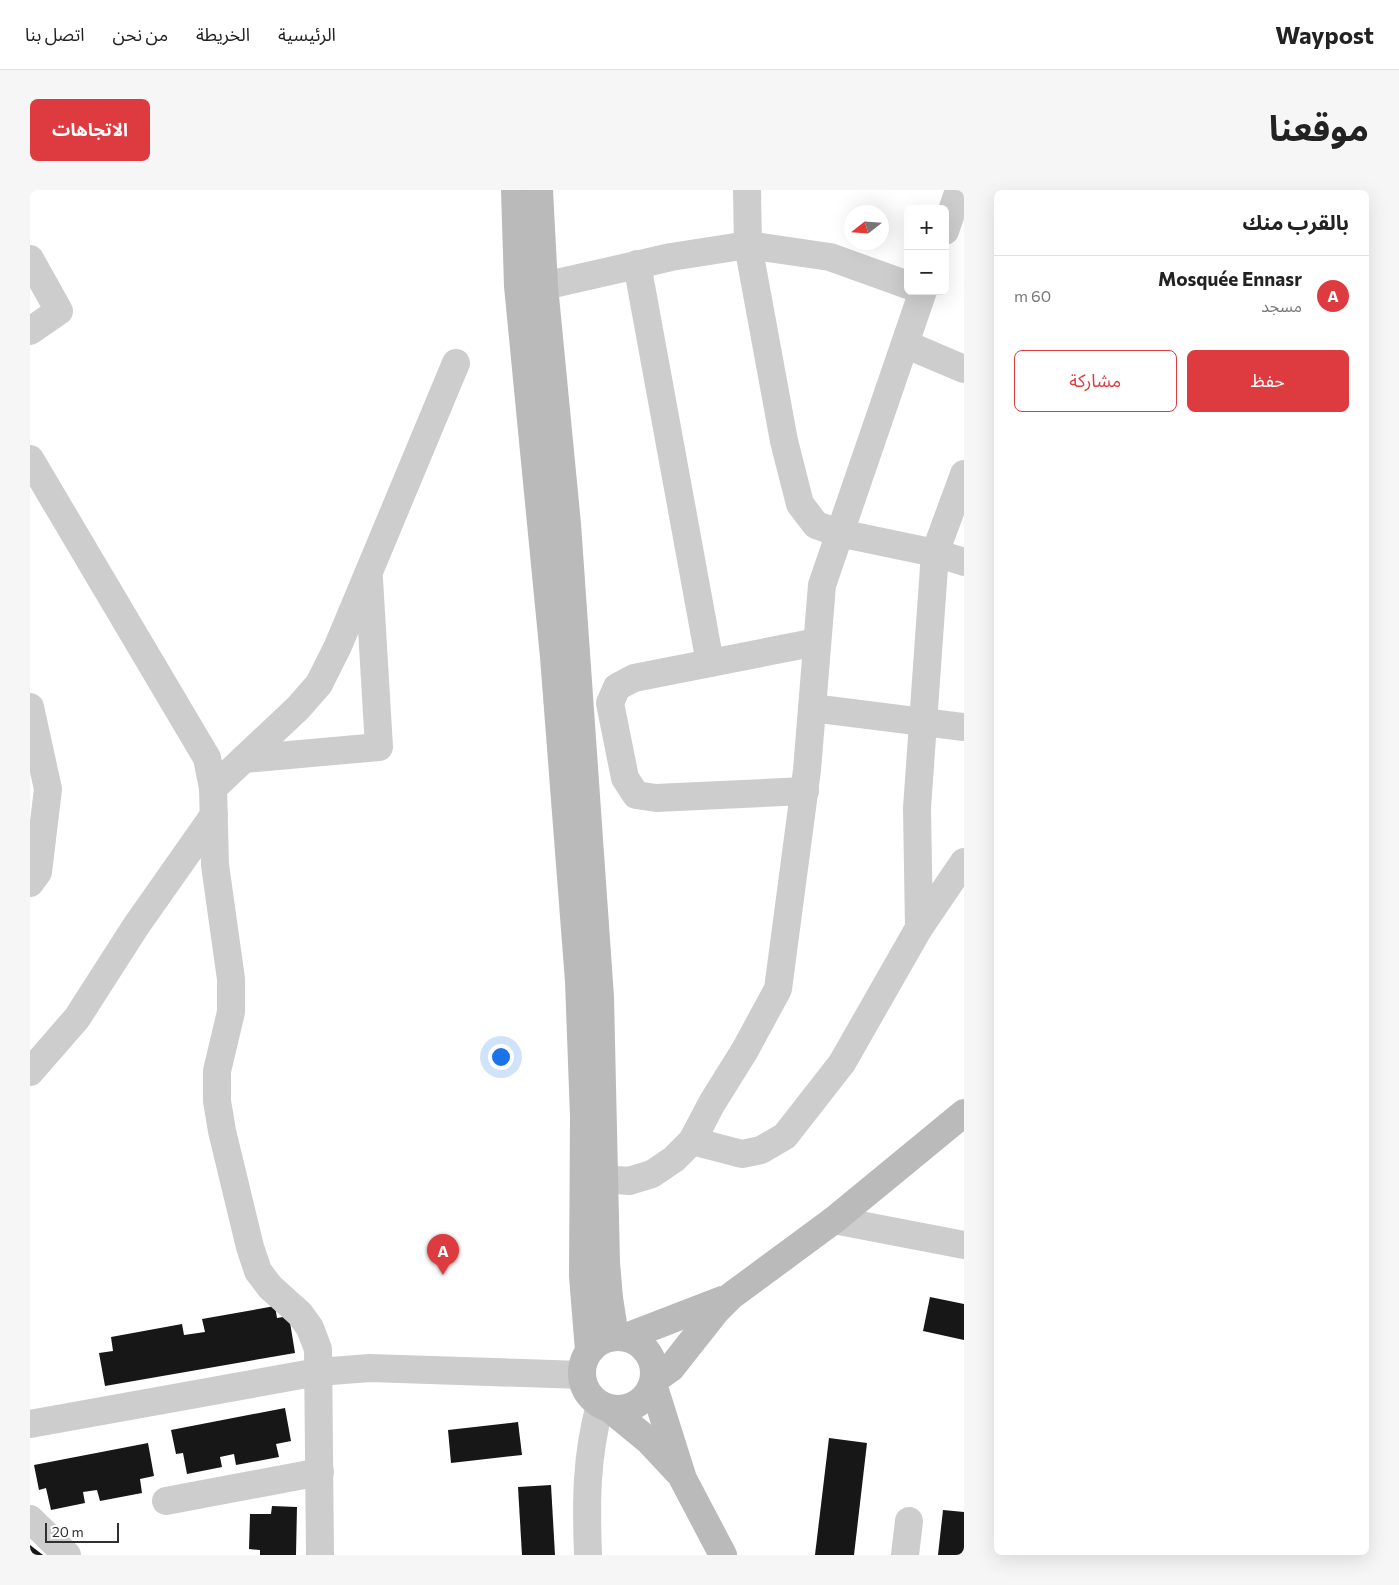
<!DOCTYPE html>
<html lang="ar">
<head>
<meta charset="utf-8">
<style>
	body { margin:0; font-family:Commissioner,"Noto Sans Arabic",sans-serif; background:#f6f6f6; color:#222; direction:rtl }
	.controls { position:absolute; right:15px; top:15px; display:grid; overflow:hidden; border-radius:8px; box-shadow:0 5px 20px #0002 }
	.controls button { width:45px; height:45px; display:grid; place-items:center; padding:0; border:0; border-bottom:1px solid #e0e0e0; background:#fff; color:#222; font:25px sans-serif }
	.compass { position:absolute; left:814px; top:15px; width:45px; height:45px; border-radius:50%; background:#fff; box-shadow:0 5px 20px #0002; rotate:253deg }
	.scale { position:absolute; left:15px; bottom:12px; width:74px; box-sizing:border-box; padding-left:5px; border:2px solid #303030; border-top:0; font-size:14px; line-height:18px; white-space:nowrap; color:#303030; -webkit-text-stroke:4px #fff; paint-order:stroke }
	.you { position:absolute; left:470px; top:866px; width:18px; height:18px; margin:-12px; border:4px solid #fff; border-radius:50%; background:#1a73e8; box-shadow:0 0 0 8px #1a73e833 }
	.badge { display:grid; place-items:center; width:32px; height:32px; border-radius:50%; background:#de3b40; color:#fff; font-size:16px; font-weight:700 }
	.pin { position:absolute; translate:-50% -41px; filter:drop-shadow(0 1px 2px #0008) }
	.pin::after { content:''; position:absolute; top:26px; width:18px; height:15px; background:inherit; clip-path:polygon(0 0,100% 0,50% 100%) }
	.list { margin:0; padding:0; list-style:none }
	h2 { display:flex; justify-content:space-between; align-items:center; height:65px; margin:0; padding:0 20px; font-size:21px }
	h2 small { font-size:16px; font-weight:400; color:#767676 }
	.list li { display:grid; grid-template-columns:32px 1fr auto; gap:15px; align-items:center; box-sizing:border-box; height:80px; padding:0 20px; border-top:1px solid #e0e0e0 }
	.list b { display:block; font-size:19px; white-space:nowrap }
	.list p { margin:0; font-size:16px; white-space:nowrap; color:#767676 }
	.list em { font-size:16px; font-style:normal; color:#767676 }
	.actions { display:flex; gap:10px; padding:15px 20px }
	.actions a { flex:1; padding:11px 0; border:1px solid #de3b40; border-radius:8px; text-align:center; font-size:18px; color:#de3b40 }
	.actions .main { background:#de3b40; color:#fff }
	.map { position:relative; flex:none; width:934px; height:1365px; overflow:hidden; direction:ltr; border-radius:8px }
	header { display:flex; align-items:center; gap:30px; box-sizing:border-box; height:70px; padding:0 25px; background:#fff; border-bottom:1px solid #e0e0e0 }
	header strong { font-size:24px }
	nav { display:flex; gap:28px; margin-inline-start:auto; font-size:18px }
	.intro { display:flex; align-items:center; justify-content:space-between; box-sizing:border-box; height:120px; padding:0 30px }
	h1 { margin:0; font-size:35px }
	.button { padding:12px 22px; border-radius:8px; background:#de3b40; color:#fff; font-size:18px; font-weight:700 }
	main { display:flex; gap:30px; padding:0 30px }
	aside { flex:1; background:#fff; border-radius:8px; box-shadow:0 5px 20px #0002 }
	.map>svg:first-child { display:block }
</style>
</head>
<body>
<header>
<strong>Waypost</strong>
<nav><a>الرئيسية</a><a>الخريطة</a><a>من نحن</a><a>اتصل بنا</a></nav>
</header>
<div class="intro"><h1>موقعنا</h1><a class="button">الاتجاهات</a></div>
<main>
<aside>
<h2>بالقرب منك<small></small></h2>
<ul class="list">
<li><span class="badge">A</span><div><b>Mosquée Ennasr</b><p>مسجد</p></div><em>60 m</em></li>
</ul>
<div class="actions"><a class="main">حفظ</a><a>مشاركة</a></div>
</aside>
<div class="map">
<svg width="934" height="1365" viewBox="0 0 934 1365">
	<rect width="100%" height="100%" fill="#fff"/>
	<g fill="#171717">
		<polygon points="900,1107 934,1114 934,1150 893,1141"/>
		<polygon points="245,1116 247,1128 259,1126 265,1163 75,1196 69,1163 83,1161 81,1147 152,1134 154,1145 175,1142 172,1129"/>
		<polygon points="255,1218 261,1251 246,1254 249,1267 206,1275 204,1264 190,1267 192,1277 157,1284 153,1263 146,1264 141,1240"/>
		<polygon points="488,1232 492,1265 421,1273 418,1240"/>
		<polygon points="799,1248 837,1253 824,1365 785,1365"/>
		<polygon points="118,1253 124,1286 110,1289 112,1303 70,1311 67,1300 53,1302 55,1313 21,1320 16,1298 9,1300 4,1275"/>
		<polygon points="521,1295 525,1365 492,1365 488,1297"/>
		<polygon points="242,1316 267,1317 266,1365 230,1365 230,1360 219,1359 220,1324 241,1324"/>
		<polygon points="913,1320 934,1322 934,1365 908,1365"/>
		<polygon points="0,1355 13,1365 0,1365"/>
	</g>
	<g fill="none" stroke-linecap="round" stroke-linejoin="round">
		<g stroke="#cdcdcd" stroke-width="28">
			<polyline points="717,0 718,55 754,251 770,314 786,335 809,343 905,363 934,372"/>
			<polyline points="915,41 929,0"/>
			<polyline points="0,69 29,121 0,141"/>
			<polyline points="607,74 680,473"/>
			<polyline points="490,96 514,96 641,67 718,55 800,67 878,95"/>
			<polyline points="875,154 934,179"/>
			<polyline points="0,269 177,568 183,598 185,675 201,789 201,822 187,881 187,911 192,941 220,1057 228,1081 240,1097 270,1124 280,1138 288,1159 290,1365"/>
			<polyline points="0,517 18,599 8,682 0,693"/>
			<polyline points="782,518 934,537"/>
			<polyline points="214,569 349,557 339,389"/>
			<polyline points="183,598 268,518 289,494 308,456 426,173"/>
			<polyline points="775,601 626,608 606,605 595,588 580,513 587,497 604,488 787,452"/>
			<polyline points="889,738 887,618 905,363 934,284"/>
			<polyline points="0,882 47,828 106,736 184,625"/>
			<polyline points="662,951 712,964 731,960 755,946 812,873 889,738 934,672"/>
			<polyline points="573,989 599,991 622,984 644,969 662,951 682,913 715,860 748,799 777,580 792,395 893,101"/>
			<polyline points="804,1030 934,1055"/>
			<polyline points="0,1234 288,1182 340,1178 552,1185"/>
			<polyline points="136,1311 290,1282"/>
			<polyline points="0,1329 37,1365"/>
			<path d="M558 1365C556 1311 556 1267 570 1215"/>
			<polyline points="875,1365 879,1331"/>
		</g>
		<g stroke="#bababa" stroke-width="28">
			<polyline points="485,0 488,96 524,467 549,791 554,927 553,1086 559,1161"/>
			<polyline points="509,0 514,96 537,334 570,807 576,1073 579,1108 585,1147"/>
			<circle cx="588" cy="1183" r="36"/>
			<polyline points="596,1147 692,1110"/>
			<polyline points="624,1190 641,1178 686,1121 701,1106 804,1030 934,923"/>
			<polyline points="623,1194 653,1289 693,1365"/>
			<polyline points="580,1219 619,1251 648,1282"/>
		</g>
	</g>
</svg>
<div class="controls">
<button>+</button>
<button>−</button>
</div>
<svg class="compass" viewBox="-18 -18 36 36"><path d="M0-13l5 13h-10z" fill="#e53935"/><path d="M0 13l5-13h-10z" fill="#767676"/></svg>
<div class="scale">20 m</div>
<div class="you"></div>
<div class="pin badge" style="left:413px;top:1085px">A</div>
</div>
</main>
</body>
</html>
